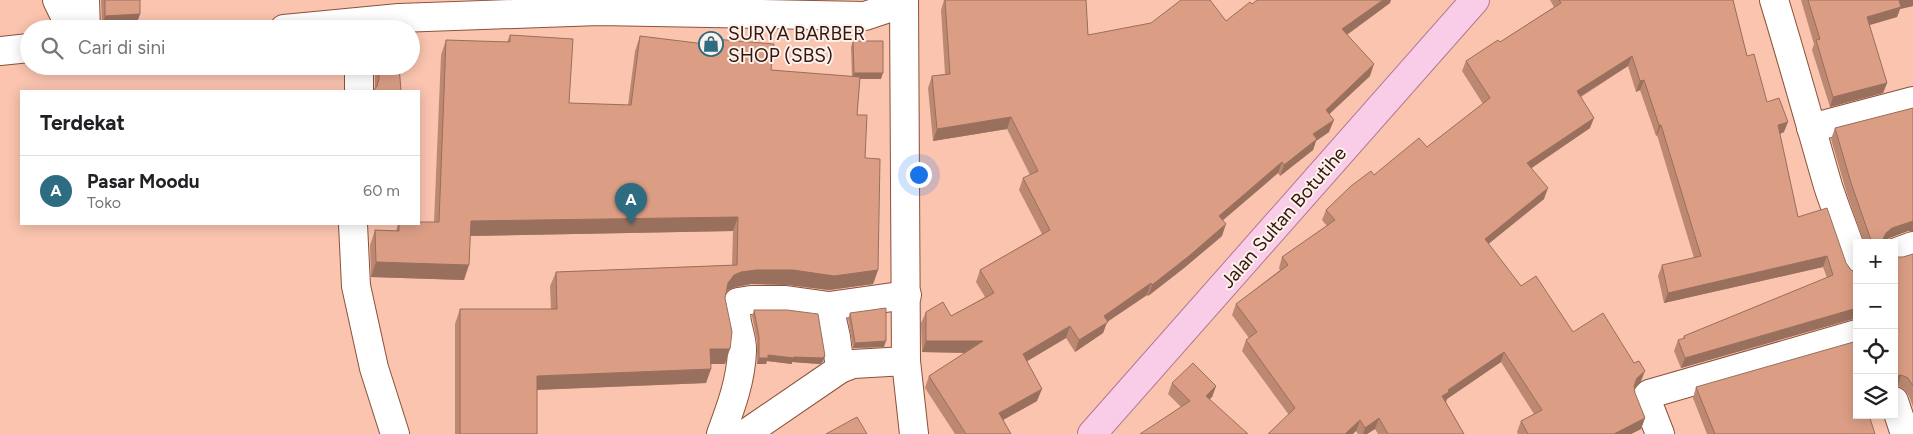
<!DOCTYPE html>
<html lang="id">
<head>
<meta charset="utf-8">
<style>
	body { margin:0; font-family:Figtree,sans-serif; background:#f2f2f2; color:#202124 }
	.controls { position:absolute; right:15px; bottom:15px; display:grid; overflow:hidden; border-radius:0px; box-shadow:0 2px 12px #0003 }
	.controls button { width:45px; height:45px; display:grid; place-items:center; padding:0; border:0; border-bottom:1px solid #e0e0e0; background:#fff; color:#202124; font:25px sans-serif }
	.you { position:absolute; left:918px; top:174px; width:18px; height:18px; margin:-12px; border:4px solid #fff; border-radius:50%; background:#1a73e8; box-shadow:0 0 0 8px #1a73e833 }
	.badge { display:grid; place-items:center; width:32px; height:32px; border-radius:50%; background:#2d6c81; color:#fff; font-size:16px; font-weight:700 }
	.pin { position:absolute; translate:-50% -41px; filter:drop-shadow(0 1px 2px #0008) }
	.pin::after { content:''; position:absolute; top:26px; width:18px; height:15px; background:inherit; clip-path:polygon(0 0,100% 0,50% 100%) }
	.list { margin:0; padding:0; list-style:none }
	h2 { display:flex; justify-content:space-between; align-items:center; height:65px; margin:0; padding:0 20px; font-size:21px }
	h2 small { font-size:16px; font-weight:400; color:#757577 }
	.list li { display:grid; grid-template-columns:32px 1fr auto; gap:15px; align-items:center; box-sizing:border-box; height:70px; padding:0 20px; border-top:1px solid #e0e0e0 }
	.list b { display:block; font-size:19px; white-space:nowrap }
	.list p { margin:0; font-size:16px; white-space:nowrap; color:#757577 }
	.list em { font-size:16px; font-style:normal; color:#757577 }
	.icon { flex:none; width:28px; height:28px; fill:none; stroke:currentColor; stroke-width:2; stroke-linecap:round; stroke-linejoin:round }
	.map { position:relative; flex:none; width:1913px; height:434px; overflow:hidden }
	.search { position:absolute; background:#fff; box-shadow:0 2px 12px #0003; left:20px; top:20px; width:400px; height:55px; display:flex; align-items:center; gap:12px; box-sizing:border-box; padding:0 18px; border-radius:28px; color:#757577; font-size:19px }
	.panel { position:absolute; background:#fff; box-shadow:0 2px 12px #0003; left:20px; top:90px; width:400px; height:135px; border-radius:0px }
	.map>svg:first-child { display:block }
</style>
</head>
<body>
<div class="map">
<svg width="1913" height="434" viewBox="0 0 1913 434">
	<rect width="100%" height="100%" fill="#fac4af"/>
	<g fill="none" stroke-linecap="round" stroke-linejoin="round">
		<defs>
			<g id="minor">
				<polyline points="57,0 71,29"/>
				<polyline points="85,0 86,29"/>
				<polyline points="904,0 906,361 914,434"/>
				<path d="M1774 0C1793 62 1810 124 1828 186 1837 214 1849 241 1857 269"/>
				<polyline points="284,29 399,18 599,11 865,16 904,3"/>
				<polyline points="0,51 29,48"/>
				<polyline points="359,91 359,66"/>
				<polyline points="1811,128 1913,101"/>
				<polyline points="353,224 356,286 374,368 395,434"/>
				<polyline points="1894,253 1913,246"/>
				<polyline points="829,306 836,337 840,369"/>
				<polyline points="1894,401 1905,434"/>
				<path d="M721 434C731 407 741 380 742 351 743 335 731 317 738 302L751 300H786L829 306 907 295"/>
				<polyline points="745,434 840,369 853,364 906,361"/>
				<polyline points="1660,434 1646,398 1649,394 1857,334"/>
			</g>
			<polyline id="major" points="1092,434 1475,0"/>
		</defs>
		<use href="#minor" stroke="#8b523a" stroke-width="30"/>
		<use href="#major" stroke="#b07891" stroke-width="30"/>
		<use href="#minor" stroke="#fff" stroke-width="28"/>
		<use href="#major" stroke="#f9cde8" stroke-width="28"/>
	</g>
	<g fill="#bc8872">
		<polygon points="101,0 140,0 140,14 136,25 102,26"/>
		<polygon points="944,0 1086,0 1088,35 1226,21 1252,4 1390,3 1347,35 1370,76 1329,114 1329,132 1316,141 1313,150 1280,176 1278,173 1223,220 1222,236 1184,268 1148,296 1147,295 1107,322 1103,333 1075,352 1066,338 1027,361 1037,401 1003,420 1011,434 955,434 925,388 929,376 965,353 922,352 921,323 926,312 951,316 985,297 976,282 980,270 1042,234 1019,190 1023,178 1030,175 1007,129 933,141 928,88 932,76 945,74 941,10"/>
		<polygon points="1550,0 1733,0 1747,56 1767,102 1784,132 1780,134 1798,217 1846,263 1851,270 1857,273 1857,319 1853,319 1681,368 1674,351 1678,340 1683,339 1684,336 1827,278 1823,267 1664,303 1658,276 1662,265 1694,258 1657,135 1656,136 1640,90 1636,92 1628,66 1581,97 1590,128 1531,168 1544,199 1488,244 1521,286 1573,332 1641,381 1635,388 1635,393 1645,418 1641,429 1631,434 1518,434 1517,432 1521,421 1534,414 1501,362 1447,399 1446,402 1464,434 1378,434 1375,429 1367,434 1358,434 1356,431 1289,415 1242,351 1246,340 1249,338 1232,315 1236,304 1280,270 1279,268 1282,257 1327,226 1322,220 1326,210 1374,175 1427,147 1483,104 1462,71 1466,61 1500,42 1554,7"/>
		<polygon points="1801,0 1913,0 1913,6 1900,9 1897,17 1869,25 1887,83 1883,93 1830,107 1812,50 1814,44"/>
		<polygon points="510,35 569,103 628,105 635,51 640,36 712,45 714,39 771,70 852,77 851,47 853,41 881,79 860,79 857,115 865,158 878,270 873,284 829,290 788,285 751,284 736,287 728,290 727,292 725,298 725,364 711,364 706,383 537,390 537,434 455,434 455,324 460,309 551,309 550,286 556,272 732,265 733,231 470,236 464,280 371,277 370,245 375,230 396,231 398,224 419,224 434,222 441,55 446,40 507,42"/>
		<polygon points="375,66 399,66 401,91 373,91 375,89"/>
		<polygon points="1913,108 1913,231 1908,231 1889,238 1883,243 1864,243 1847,194 1831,139 1835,128"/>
		<polygon points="1913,254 1913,407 1909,396 1904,389 1898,386 1894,386 1894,257 1903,257"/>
		<polygon points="754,310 825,356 823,361 820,364 792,362 792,364 767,361 766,364 757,364 757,342 752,316"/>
		<polygon points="850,313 884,347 853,348 848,319"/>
		<polygon points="1172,383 1216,386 1212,397 1209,399 1181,407 1168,394"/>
		<polygon points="1696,387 1857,415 1875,434 1707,434 1693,398"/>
	</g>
	<g fill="#996f5d">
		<polygon points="1383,0 1391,0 1390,3 1338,41 1342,29"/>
		<polygon points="1899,0 1913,0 1913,6 1900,9 1897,17 1863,27 1867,17"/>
		<polygon points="140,14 136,25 102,26 105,16"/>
		<polygon points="1632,56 1628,66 1573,101 1577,91"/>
		<polygon points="1374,64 1370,76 1322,121 1326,110"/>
		<polygon points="854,73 883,73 881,79 852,79"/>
		<polygon points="1644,80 1640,90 1636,92 1640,81"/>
		<polygon points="1887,83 1883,93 1830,107 1833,97"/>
		<polygon points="1011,117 1007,129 933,141 937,129"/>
		<polygon points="1594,118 1590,128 1523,174 1527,163"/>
		<polygon points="1334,120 1329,132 1316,141 1313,150 1280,176 1284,165 1313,134"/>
		<polygon points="1788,122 1784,132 1774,136 1778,125"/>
		<polygon points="1659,125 1661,125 1657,135 1656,136"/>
		<polygon points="1282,162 1278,173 1215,227 1219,216"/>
		<polygon points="1548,188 1544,199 1481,250 1485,239"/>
		<polygon points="738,217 733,231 465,236 471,221"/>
		<polygon points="1913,221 1913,231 1908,231 1889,238 1883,243 1881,243 1886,233 1892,228"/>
		<polygon points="1226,224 1222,236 1184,268 1148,296 1152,285"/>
		<polygon points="1827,256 1823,267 1664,303 1668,293"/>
		<polygon points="376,262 469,265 464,280 371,277"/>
		<polygon points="756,270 878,270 873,284 829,290 788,285 751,284 736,287 728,290 723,297 728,283 734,275 741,272"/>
		<polygon points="1151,283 1147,295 1107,322 1103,333 1075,352 1079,340 1104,316"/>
		<polygon points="1857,308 1857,319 1853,319 1681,368 1685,358"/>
		<polygon points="1070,326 1066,338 1019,366 1023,354"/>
		<polygon points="886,341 884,347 853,348 855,343"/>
		<polygon points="926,341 983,341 979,353 922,352"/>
		<polygon points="710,349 730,349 725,364 705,364"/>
		<polygon points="1504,352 1501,362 1447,399 1445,403 1442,396 1448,390"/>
		<polygon points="768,355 794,357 825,356 823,361 820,364 792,362 792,364 767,361 766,364 757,364 759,358"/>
		<polygon points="711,369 706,383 531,390 537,376"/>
		<polygon points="1645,371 1641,381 1634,389 1637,378"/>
		<polygon points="1901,375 1898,386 1894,386 1894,376"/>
		<polygon points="1216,386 1212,397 1202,406 1206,396"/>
		<polygon points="1042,389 1037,401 994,425 999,413"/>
		<polygon points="1379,418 1375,429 1367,434 1363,434 1365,428"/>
		<polygon points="1645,418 1641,429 1631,434 1614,434"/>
		<polygon points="1360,420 1356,431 1353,434 1345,434"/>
	</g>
	<g fill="#db9e85" stroke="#996f5d">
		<polygon points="105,0 140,0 140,14 105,16"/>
		<polygon points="945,0 1086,0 1088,35 1151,23 1181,0 1210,0 1226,21 1250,2 1252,4 1257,0 1383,0 1342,29 1374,64 1326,110 1334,120 1313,134 1317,139 1284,165 1282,162 1219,216 1226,224 1189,256 1152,285 1151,283 1104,316 1108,322 1079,340 1070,326 1023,354 1042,389 999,413 1011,434 966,434 929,376 983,341 926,341 926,312 943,302 951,316 994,293 980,270 1050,230 1023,178 1038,171 1011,117 937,129 932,76 950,74"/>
		<polygon points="1559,0 1733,0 1747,56 1754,54 1767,102 1779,98 1788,122 1778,125 1798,217 1827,208 1846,263 1851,270 1857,273 1857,308 1685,358 1678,340 1685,338 1684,336 1833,275 1827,256 1668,293 1662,265 1701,256 1661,125 1659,125 1644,80 1640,81 1632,56 1577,91 1594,118 1527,163 1548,188 1485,239 1521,286 1536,276 1573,332 1603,313 1634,363 1639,361 1645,371 1637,378 1634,386 1635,393 1645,418 1614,434 1528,434 1521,421 1542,410 1504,352 1448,390 1449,392 1442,396 1464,434 1388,434 1379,418 1365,428 1360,420 1345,434 1268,434 1295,408 1246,340 1257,332 1236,304 1288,265 1282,257 1335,220 1326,210 1351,186 1371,171 1374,175 1419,138 1427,147 1490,98 1466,61 1498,40 1500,42 1561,3"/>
		<polygon points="1808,0 1899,0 1901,7 1867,17 1887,83 1833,97 1816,40 1820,39"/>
		<polygon points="510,35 573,39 569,103 631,105 640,36 713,45 714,39 774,44 771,70 860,77 857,115 867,115 865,158 880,159 878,270 834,276 793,270 756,270 741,272 734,275 728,283 725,298 732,332 730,349 710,349 711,369 537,376 537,434 460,434 460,309 557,309 556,272 737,265 738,217 471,221 469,265 376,262 375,230 399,231 399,224 419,224 419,222 439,222 446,40 510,42"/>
		<polygon points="853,41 883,41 883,73 854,73"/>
		<polygon points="379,66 399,66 401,91 374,91 374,90 377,86 379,79"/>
		<polygon points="1913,108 1913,221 1892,228 1886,233 1883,239 1883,243 1872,243 1851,183 1835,128"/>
		<polygon points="1913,254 1913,386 1908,378 1901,375 1894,376 1894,257 1903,257"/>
		<polygon points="886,308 886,341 855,343 850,313"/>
		<polygon points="754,310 787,310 818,314 825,356 822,358 794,357 794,358 768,355 768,358 759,358 759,337"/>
		<polygon points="1857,341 1857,415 1869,415 1875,434 1715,434 1696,387"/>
		<polygon points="1193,363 1216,386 1206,396 1248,434 1140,434 1190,401 1172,383"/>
		<polygon points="857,417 867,434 826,434"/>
	</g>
	<defs>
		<symbol id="shop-ring" viewBox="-11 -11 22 22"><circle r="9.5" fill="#fef0ea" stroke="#2d6c81" stroke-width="1.5"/><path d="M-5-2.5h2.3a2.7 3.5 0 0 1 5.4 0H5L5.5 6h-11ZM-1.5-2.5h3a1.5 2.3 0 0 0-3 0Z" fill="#2d6c81"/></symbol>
	</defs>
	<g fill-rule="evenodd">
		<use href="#shop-ring" x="697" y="30" width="28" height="28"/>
	</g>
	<g text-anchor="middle" stroke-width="4" stroke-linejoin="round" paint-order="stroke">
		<g font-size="19" fill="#30180e" stroke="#fef0ea" text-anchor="start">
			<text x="728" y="40">SURYA BARBER<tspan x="728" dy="22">SHOP (SBS)</tspan></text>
		</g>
		<g font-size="19" fill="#30180e" stroke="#fef0ea">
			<text transform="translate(1283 217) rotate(-49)" y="7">Jalan Sultan Botutihe</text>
		</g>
	</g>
</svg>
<div class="controls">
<button>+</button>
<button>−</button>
<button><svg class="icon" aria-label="locate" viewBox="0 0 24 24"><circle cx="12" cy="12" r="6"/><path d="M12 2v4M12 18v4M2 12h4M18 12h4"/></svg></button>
<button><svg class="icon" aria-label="layers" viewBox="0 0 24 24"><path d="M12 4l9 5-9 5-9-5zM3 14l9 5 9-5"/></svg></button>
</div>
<div class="you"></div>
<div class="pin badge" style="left:631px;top:224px">A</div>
<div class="search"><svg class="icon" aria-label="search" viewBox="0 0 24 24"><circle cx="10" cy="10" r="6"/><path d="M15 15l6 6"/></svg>Cari di sini</div>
<section class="panel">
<h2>Terdekat<small></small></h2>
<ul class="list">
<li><span class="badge">A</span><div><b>Pasar Moodu</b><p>Toko</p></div><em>60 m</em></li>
</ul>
</section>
</div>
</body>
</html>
